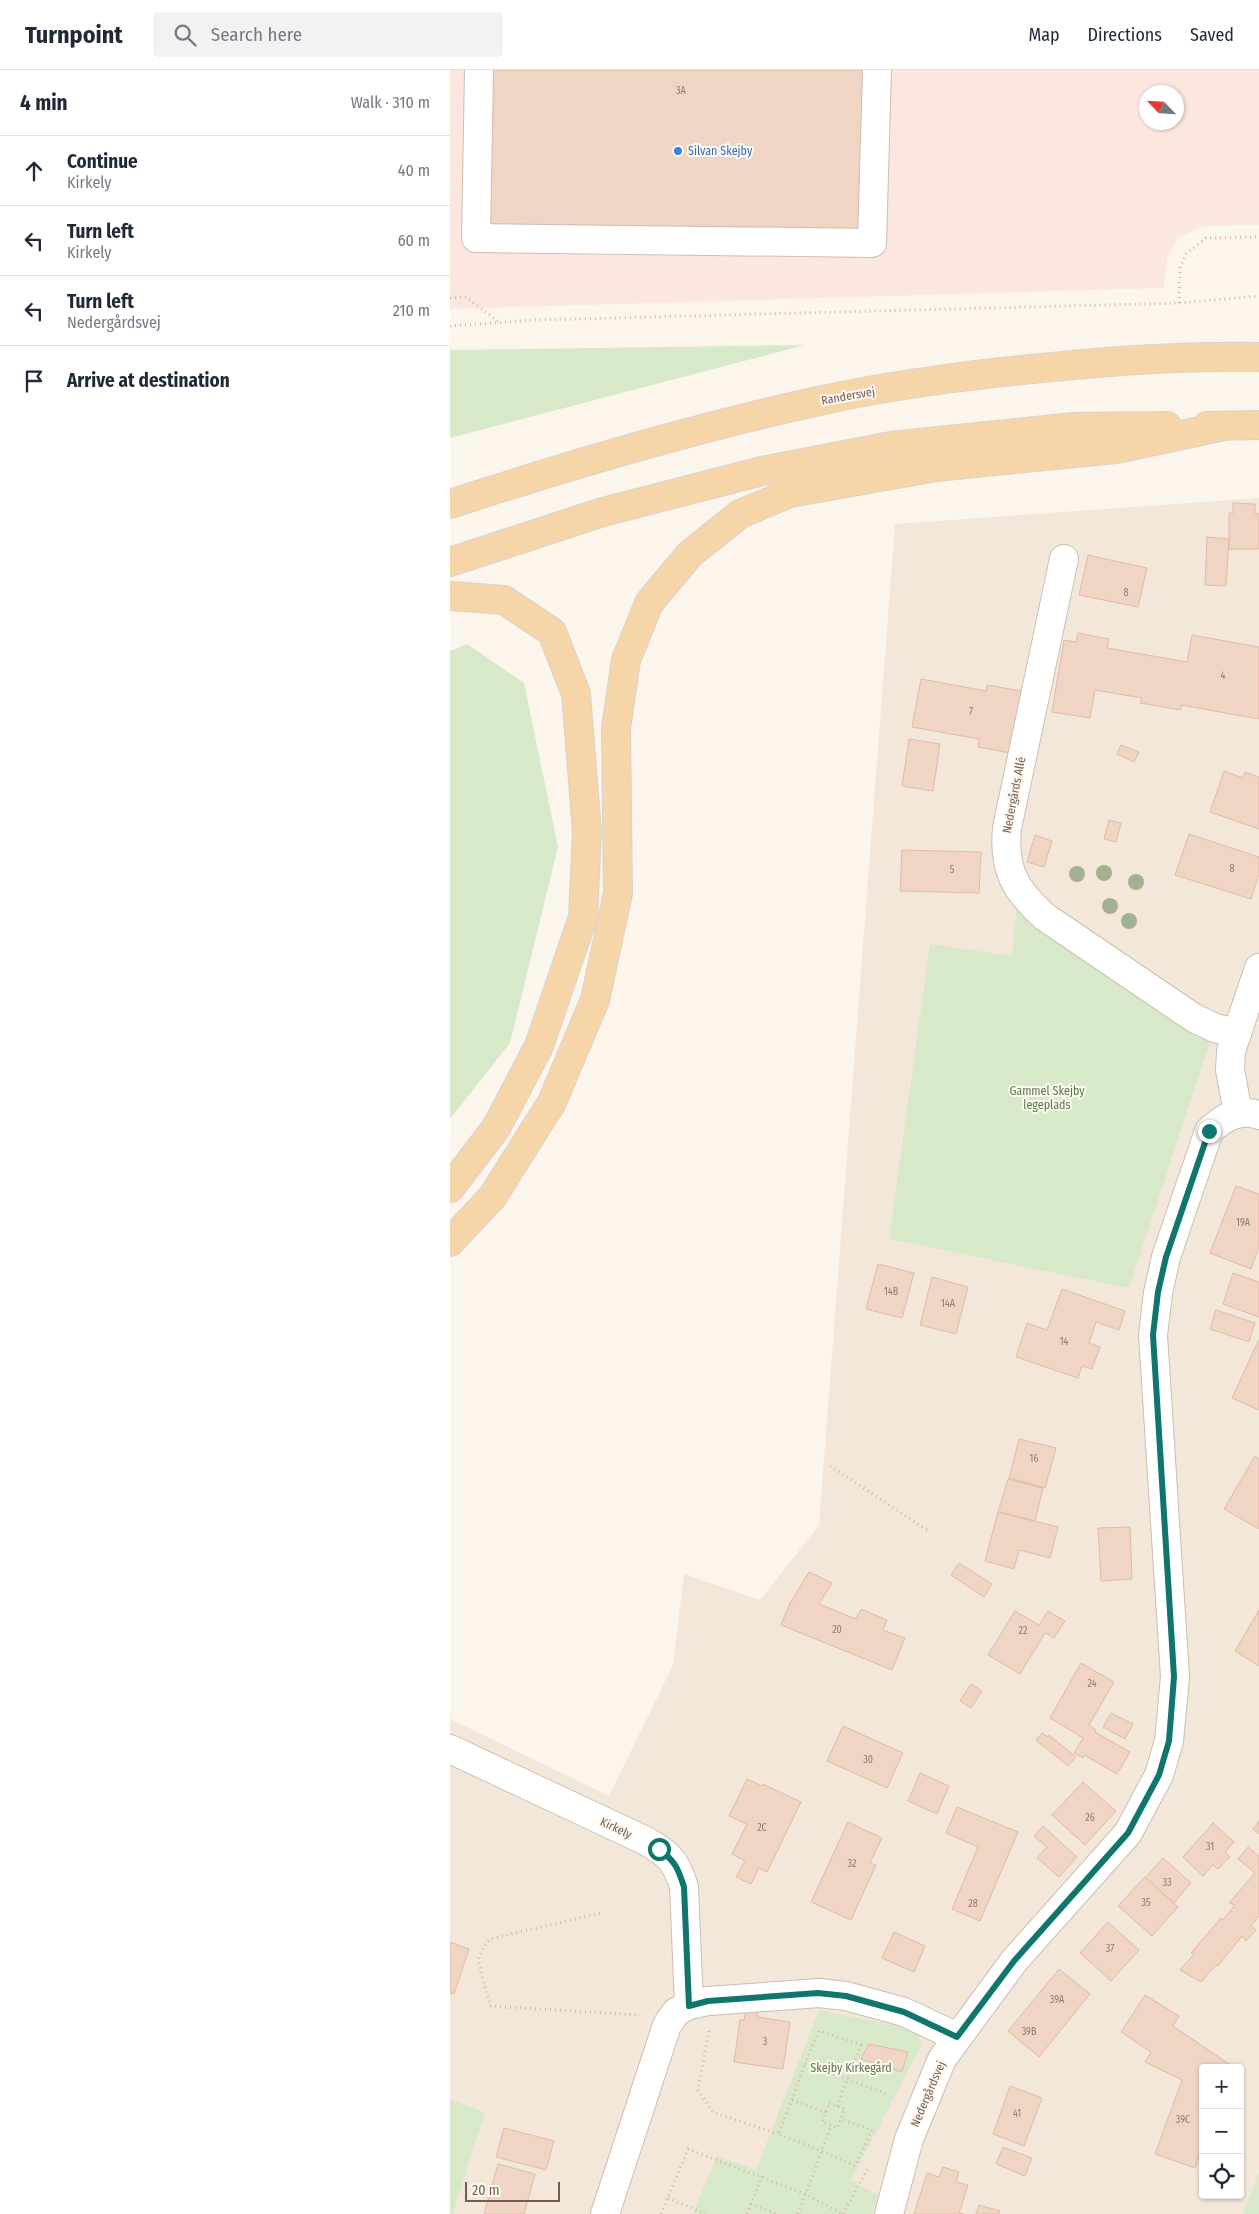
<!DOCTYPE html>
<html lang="en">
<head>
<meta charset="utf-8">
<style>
	body { margin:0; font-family:"Fira Sans Condensed",sans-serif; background:#f2f2f3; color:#1f2937 }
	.controls { position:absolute; right:15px; bottom:15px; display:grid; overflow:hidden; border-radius:5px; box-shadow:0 1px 4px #0004 }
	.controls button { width:45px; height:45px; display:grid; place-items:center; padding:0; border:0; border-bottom:1px solid #e0e1e3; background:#fff; color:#1f2937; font:25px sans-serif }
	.compass { position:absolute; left:689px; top:15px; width:45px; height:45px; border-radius:50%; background:#fff; box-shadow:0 1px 4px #0004; rotate:295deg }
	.scale { position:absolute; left:15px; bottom:12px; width:95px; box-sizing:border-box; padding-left:5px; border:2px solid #765c4f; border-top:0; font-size:14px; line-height:18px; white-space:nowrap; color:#765c4f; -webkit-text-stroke:4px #fef9f2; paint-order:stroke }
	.stop { position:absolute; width:15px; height:15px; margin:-11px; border:4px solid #0f766e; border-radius:50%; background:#fff }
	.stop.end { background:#0f766e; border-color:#fff; box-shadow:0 1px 5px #0008 }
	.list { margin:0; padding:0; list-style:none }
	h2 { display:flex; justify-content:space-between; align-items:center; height:65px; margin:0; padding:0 20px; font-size:21px }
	h2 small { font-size:16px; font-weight:400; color:#747a83 }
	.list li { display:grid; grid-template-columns:32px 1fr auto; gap:15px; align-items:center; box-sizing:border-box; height:70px; padding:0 20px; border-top:1px solid #e0e1e3 }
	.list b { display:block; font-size:19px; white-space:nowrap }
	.list p { margin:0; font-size:16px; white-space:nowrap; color:#747a83 }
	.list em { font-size:16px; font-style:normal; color:#747a83 }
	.icon { flex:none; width:28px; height:28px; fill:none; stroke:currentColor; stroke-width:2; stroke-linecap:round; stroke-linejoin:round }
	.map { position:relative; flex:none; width:809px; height:2144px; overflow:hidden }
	header { display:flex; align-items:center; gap:30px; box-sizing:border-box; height:70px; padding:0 25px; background:#fff; border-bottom:1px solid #e0e1e3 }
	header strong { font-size:24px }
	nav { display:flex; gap:28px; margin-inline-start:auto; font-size:18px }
	.search { width:350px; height:45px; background:#f2f2f3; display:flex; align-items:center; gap:12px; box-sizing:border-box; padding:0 18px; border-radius:5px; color:#747a83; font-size:19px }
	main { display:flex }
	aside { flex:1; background:#fff }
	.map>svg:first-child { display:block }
</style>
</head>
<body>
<header>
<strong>Turnpoint</strong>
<div class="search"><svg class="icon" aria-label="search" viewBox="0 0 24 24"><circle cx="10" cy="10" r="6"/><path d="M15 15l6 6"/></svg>Search here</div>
<nav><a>Map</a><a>Directions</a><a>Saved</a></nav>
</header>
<main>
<aside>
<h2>4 min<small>Walk · 310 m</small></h2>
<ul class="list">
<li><svg class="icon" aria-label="ahead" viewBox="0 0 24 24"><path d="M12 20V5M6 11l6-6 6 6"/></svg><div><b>Continue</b><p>Kirkely</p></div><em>40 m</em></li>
<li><svg class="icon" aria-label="left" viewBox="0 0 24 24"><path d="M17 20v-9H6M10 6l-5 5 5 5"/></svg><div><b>Turn left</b><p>Kirkely</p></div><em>60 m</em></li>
<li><svg class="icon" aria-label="left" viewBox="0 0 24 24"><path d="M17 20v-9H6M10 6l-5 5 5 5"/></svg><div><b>Turn left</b><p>Nedergårdsvej</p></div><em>210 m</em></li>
<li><svg class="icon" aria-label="arrive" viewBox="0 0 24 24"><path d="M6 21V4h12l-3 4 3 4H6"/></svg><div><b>Arrive at destination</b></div></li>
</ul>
</aside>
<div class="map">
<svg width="809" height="2144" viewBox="0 0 809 2144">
	<rect width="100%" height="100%" fill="#fcf5eb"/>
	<path fill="#f3e7da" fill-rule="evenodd" d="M809 428V2101L793 2144H3L35 2042 0 2029V1649L159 1726 223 1595 234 1504 310 1530 369 1455 445 454ZM753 1998H790V2125H753Z"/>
	<path fill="#fbe7e0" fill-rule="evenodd" d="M0 0H809V155L753 156 729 167 717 188 714 218 0 239ZM696 22H726V52H696Z"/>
	<g fill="#d8e9ca">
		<polygon points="355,275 0,368 0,280"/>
		<polygon points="17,574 74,613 108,777 60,973 0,1049 0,581"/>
		<polygon points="567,834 762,966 679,1218 439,1169 480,874 562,886"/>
		<polygon points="369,1940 466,1960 472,1974 401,2110 428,2125 422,2144 243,2144 267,2086 306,2100"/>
		<polygon points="0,2029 35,2042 3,2144 0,2144"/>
		<polygon points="809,2101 809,2144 793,2144"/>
	</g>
	<g fill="#f0d4c4" stroke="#e1baa6">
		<polygon points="42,0 417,0 413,169 39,162"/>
		<polygon points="783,433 805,434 805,443 809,444 809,479 779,479 779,443 783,443"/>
		<polygon points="757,467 779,469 776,516 755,515"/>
		<polygon points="638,485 697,498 688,537 629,525"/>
		<polygon points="628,563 659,569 657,578 737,592 742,565 809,577 809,649 731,635 731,640 690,633 692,628 645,620 640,648 602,642 614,570 626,572"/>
		<polygon points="471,609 536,621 537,615 577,622 566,684 528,677 529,669 462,657"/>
		<polygon points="459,669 490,674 483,721 452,716"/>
		<polygon points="671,675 689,682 684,692 667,684"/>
		<polygon points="774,701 793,708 795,702 809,707 809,759 760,742"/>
		<polygon points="659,750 671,753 666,772 654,769"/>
		<polygon points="739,764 809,787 809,804 801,829 725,805"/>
		<polygon points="585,765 602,771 594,797 577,792"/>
		<polygon points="452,780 531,782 529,823 450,821"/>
		<polygon points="786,1116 809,1124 809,1177 801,1199 760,1183"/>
		<polygon points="428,1194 464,1203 452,1248 416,1239"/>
		<polygon points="783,1203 809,1212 809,1247 773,1234"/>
		<polygon points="482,1207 518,1217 506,1264 470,1255"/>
		<polygon points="612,1219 675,1241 669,1260 646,1252 639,1273 650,1277 642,1299 632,1296 628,1308 566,1287 577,1253 597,1260"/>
		<polygon points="766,1240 805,1253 799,1272 760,1259"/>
		<polygon points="809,1269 809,1340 782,1328"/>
		<polygon points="569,1369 606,1378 595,1418 559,1408"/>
		<polygon points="805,1386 809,1389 809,1459 774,1439"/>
		<polygon points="558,1409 593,1418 585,1451 548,1442"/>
		<polygon points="548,1442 608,1457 600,1488 569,1480 564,1499 535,1491"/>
		<polygon points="680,1457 682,1509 651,1511 648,1458"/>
		<polygon points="509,1493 542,1514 534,1527 501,1505"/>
		<polygon points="359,1502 382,1513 369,1534 406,1549 411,1539 437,1550 433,1560 455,1568 442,1600 331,1555 339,1535"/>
		<polygon points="809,1540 809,1596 785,1581"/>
		<polygon points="565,1541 589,1555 598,1541 615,1551 604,1568 595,1563 570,1604 538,1585"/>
		<polygon points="631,1593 664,1612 639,1655 646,1660 645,1662 680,1682 667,1704 634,1685 633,1688 624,1683 633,1668 600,1648"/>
		<polygon points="521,1614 532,1621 521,1638 510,1631"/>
		<polygon points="661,1643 683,1654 675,1669 653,1657"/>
		<polygon points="393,1656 453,1683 437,1718 377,1691"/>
		<polygon points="592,1663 598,1667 599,1665 626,1687 618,1696 586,1670"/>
		<polygon points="470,1703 499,1716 487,1744 458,1731"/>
		<polygon points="297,1709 312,1716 313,1714 351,1732 317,1802 309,1798 301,1814 286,1807 295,1791 282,1784 297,1754 279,1746"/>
		<polygon points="633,1712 666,1741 635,1775 602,1745"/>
		<polygon points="507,1737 568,1762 530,1851 502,1839 528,1777 496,1763"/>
		<polygon points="809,1751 809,1764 803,1759"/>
		<polygon points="398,1752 432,1768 420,1793 426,1795 401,1850 361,1832"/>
		<polygon points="763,1753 784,1772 775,1782 780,1787 768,1799 763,1795 753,1806 733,1787"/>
		<polygon points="593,1756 627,1787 609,1807 587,1788 597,1777 584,1766"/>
		<polygon points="798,1777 809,1786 809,1846 801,1856 806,1860 796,1871 792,1866 768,1896 766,1895 751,1912 730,1900 744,1884 741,1883 771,1848 773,1850 785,1835 779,1833 805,1803 788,1789"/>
		<polygon points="713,1788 741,1813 724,1833 695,1808"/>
		<polygon points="695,1807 728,1837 702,1866 668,1836"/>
		<polygon points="658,1852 689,1880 661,1911 630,1883"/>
		<polygon points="444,1862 475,1876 464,1902 432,1888"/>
		<polygon points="0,1872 19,1879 4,1924 0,1923"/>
		<polygon points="609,1899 640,1924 589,1987 558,1961"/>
		<polygon points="695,1925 729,1946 723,1956 782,1996 781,1998 753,1998 753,2082 750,2081 745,2098 705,2084 732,2010 695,1992 701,1982 671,1962"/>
		<polygon points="296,1938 308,1940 307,1947 340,1952 333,1999 284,1992 290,1950 294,1950"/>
		<polygon points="419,1974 458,1982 452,2002 411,1989"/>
		<polygon points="560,2016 592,2028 574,2076 543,2064"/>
		<polygon points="54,2058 104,2071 96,2100 46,2087"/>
		<polygon points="553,2077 582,2088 575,2106 546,2094"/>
		<polygon points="48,2094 85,2104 74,2144 34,2144"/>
		<polygon points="493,2097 509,2102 506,2112 518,2115 509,2143 514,2144 464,2144 477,2103 489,2107"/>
		<polygon points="529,2135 550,2141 549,2144 526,2144"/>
	</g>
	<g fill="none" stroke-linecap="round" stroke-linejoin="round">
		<defs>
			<g id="minor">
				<polyline points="29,0 26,168 422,173 427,0"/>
				<path d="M614 489 557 758C553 800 565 820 595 847L744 948 765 958 787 963"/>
				<polyline points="788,1043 780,1000 781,981 809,898"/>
				<path d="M0 1679 196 1771C219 1784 226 1791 234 1817L239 1935"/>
				<polyline points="155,2144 217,1955 226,1942 239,1935 258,1931 369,1923 396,1926 454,1942 507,1967"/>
				<path d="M439 2144 459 2069 492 1989 564 1891 678 1763 709 1705 719 1671 725 1607 703 1265 708 1223 716 1187 759 1061C773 1048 789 1038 809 1045"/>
			</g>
			<g id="major">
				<polyline points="757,356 809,355"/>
				<path d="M0 434C120 395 241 359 364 332 453 312 544 302 635 294 693 289 751 286 809 287"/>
				<polyline points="0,492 153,442 312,401 441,376 624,357 717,356"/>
				<polyline points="0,526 54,530 102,562 126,624 137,761 133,847 89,976 46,1058 0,1118"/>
				<polyline points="0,1172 43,1126 102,1032 145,930 168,823 166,658 176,590 199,533 240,484 290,444 340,423 486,397 666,379 774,356"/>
			</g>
		</defs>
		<use href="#minor" stroke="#cebdb1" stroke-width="30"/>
		<use href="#major" stroke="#d9d1ce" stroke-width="30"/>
		<g stroke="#d5b7a7" stroke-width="3" stroke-dasharray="1 4" stroke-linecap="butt">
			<polyline points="0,228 16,227 49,252"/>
			<polyline points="729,233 730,198 736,184 756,168 809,167"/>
			<polyline points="0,256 85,250 729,233 809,226"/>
			<polyline points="380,1396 477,1460"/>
			<polyline points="150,1843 40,1869 33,1878 28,1890 40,1936 190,1945"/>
			<polyline points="259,1961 248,2020 263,2042 328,2064"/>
			<polyline points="342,2030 355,1993"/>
			<polygon points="379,2033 395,2039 387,2058 372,2052"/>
			<path d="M387 2036C394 2016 403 1996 411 1975L369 1961 355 1993 439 2025"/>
			<polyline points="376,2042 342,2030 328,2064 372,2081 405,2096 422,2060 391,2049"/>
			<polyline points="218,2128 256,2144"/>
			<polyline points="301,2134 327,2144"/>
			<polyline points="211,2144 238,2079 355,2124 393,2144"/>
			<polyline points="297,2144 312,2106"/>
			<polyline points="348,2144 381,2056"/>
			<polyline points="393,2144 418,2098"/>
		</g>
		<use href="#minor" stroke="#fff" stroke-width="28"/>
		<use href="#major" stroke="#f6d6a8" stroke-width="28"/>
	</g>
	<g fill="#a2b291">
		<circle cx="654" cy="803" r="8"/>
		<circle cx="627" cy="804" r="8"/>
		<circle cx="686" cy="812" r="8"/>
		<circle cx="660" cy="836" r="8"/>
		<circle cx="679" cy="851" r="8"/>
	</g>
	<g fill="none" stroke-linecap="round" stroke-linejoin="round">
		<path stroke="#0f766e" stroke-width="6" d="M209 1779C225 1791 228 1798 234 1817L239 1936 258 1931 368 1923 396 1926 454 1942 507 1967 564 1891 678 1763 709 1705 719 1671 724 1607 703 1265 708 1222 716 1187 759 1061"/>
	</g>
	<circle fill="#3f7fe0" stroke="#fef9f2" stroke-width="2" cx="228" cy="81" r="5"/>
	<g text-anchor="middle" stroke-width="4" stroke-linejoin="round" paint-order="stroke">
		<g font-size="10" fill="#947a6c">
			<text x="231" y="24">3A</text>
			<text x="676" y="526">8</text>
			<text x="773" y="609">4</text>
			<text x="521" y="645">7</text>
			<text x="782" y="802">8</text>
			<text x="502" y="803">5</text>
			<text x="793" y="1156">19A</text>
			<text x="441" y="1225">14B</text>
			<text x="498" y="1237">14A</text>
			<text x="614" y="1275">14</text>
			<text x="584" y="1392">16</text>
			<text x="387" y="1563">20</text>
			<text x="573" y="1564">22</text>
			<text x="642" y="1617">24</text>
			<text x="418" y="1693">30</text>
			<text x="640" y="1751">26</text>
			<text x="312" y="1761">2C</text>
			<text x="760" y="1780">31</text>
			<text x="402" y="1797">32</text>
			<text x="717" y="1816">33</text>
			<text x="696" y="1836">35</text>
			<text x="523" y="1837">28</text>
			<text x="660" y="1882">37</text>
			<text x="607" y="1933">39A</text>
			<text x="579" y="1965">39B</text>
			<text x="315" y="1975">3</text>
			<text x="567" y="2047">41</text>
			<text x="733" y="2053">39C</text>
		</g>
		<g font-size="12" fill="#366cbe" stroke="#fef9f2" text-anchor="start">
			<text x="238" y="85">Silvan Skejby</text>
		</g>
		<g font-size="12" fill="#765c4f" stroke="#fef9f2">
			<text transform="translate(398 326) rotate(-10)" y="4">Randersvej</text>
			<text transform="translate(564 725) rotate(-79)" y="4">Nedergårds Allé</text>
			<text transform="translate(166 1758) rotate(25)" y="4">Kirkely</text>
			<text transform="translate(478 2024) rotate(-67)" y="4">Nedergårdsvej</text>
		</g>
		<g font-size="12" fill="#587b47" stroke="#fef9f2">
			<text x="597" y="1025">Gammel Skejby<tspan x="597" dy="14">legeplads</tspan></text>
			<text x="401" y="2002">Skejby Kirkegård</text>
		</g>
	</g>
</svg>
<div class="controls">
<button>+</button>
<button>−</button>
<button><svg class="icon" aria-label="locate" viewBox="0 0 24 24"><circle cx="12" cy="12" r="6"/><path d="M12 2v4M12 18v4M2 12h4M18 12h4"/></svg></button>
</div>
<svg class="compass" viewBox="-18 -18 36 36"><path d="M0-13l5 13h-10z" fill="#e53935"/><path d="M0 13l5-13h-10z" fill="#747a83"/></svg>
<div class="scale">20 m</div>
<div class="stop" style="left:209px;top:1779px"></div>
<div class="stop end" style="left:759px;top:1061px"></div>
</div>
</main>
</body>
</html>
